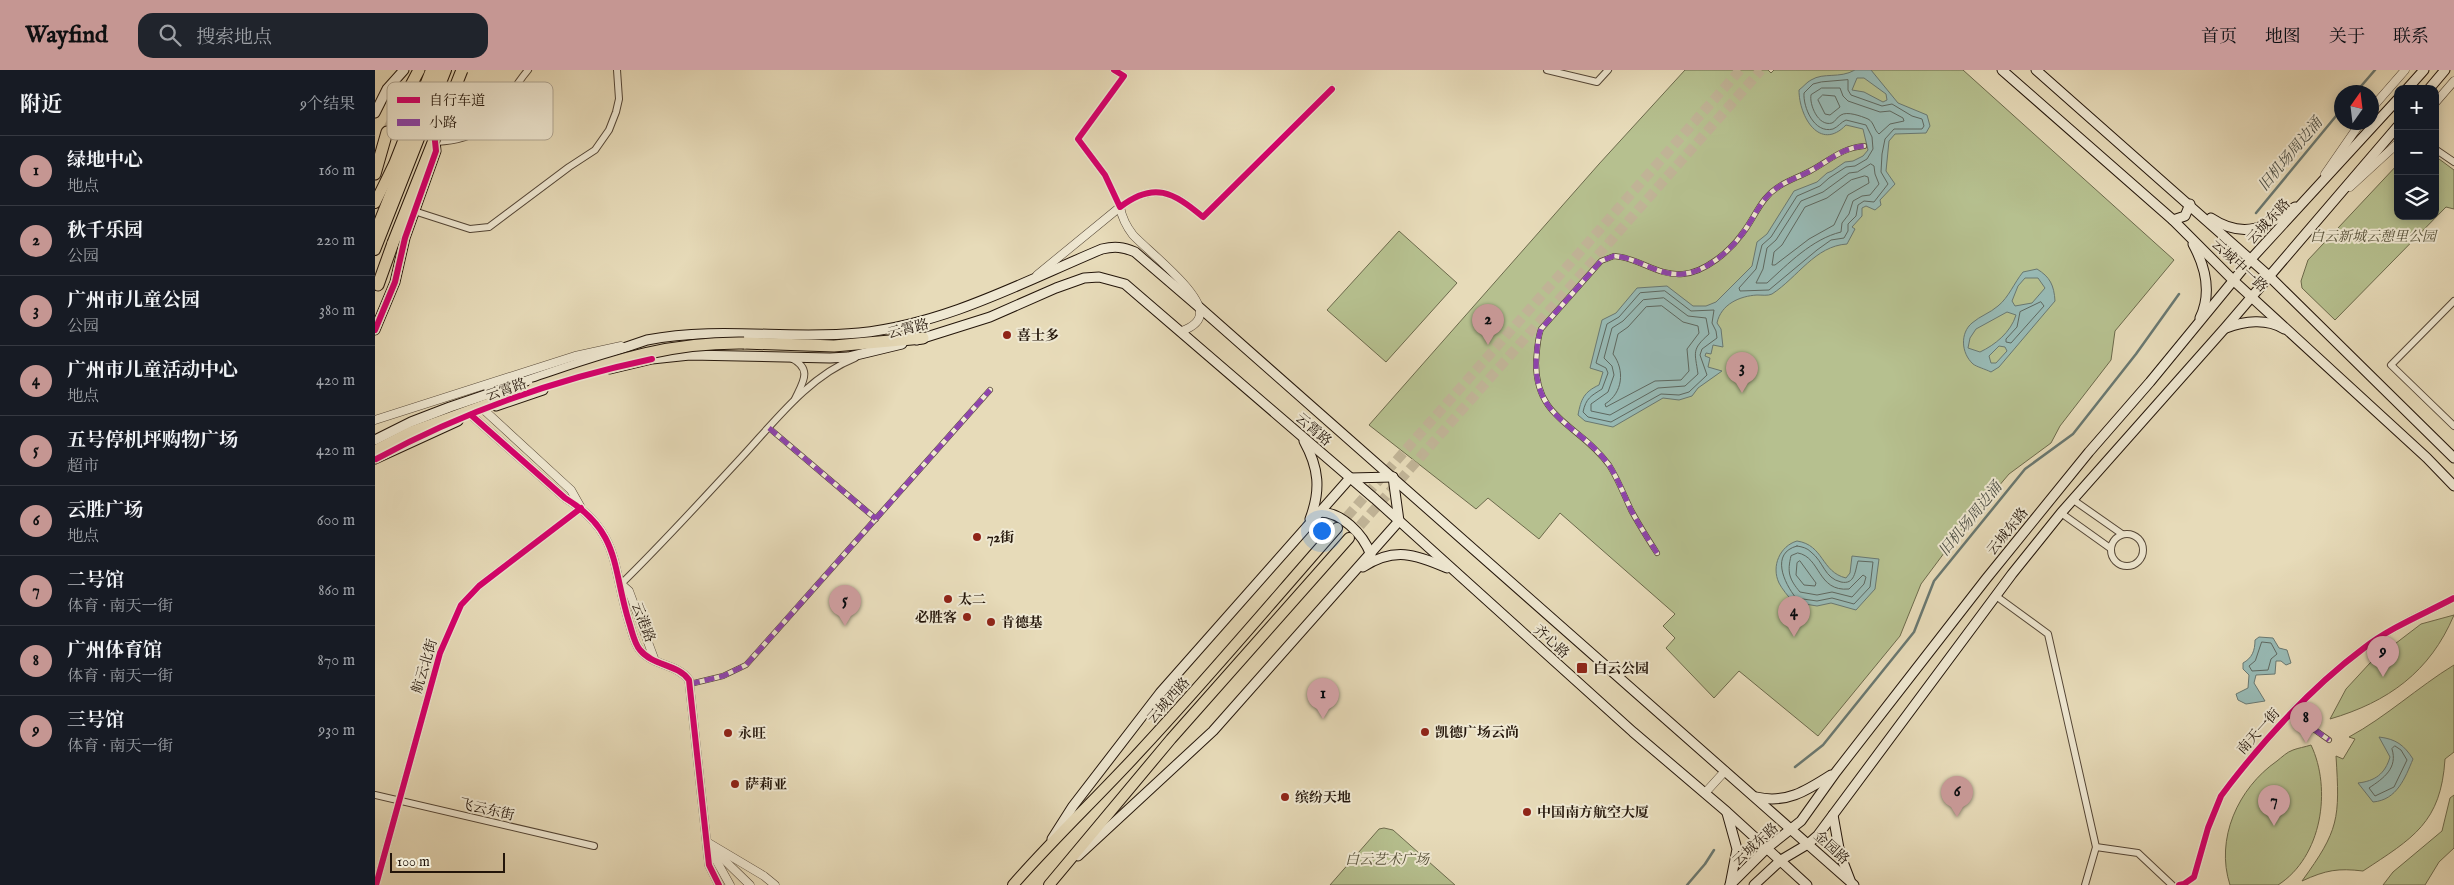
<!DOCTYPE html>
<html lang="zh">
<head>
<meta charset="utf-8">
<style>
	body { margin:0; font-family:"IM FELL English","Noto Serif SC",serif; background:#20242c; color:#f1f3f6 }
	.controls { position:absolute; right:15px; top:15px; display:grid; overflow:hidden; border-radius:10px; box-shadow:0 2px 12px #0003 }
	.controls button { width:45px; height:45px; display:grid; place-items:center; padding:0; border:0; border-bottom:1px solid #363941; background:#171b24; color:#f1f3f6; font:25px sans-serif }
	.compass { position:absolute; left:1959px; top:15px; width:45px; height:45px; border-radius:50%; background:#171b24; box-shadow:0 2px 12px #0003; rotate:14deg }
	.scale { position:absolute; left:15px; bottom:12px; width:115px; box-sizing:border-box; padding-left:5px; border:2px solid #23150a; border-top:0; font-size:14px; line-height:18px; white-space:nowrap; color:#23150a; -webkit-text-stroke:4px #efe8d2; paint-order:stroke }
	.you { position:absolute; left:946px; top:460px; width:18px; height:18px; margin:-12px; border:4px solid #fff; border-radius:50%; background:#1a73e8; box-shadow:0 0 0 8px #1a73e833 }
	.badge { display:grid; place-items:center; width:32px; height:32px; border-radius:50%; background:#c59692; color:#111; font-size:16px; font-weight:700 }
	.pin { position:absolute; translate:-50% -41px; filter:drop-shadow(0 1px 2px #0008) }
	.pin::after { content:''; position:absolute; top:26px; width:18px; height:15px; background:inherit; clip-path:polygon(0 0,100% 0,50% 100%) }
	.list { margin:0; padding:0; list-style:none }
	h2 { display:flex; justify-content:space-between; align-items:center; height:65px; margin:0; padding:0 20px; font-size:21px }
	h2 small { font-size:16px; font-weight:400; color:#9ea1a6 }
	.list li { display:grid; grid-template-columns:32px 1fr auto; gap:15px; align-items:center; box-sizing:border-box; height:70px; padding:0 20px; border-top:1px solid #363941 }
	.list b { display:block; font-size:19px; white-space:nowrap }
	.list p { margin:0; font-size:16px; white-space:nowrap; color:#9ea1a6 }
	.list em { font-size:16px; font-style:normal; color:#9ea1a6 }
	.icon { flex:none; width:28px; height:28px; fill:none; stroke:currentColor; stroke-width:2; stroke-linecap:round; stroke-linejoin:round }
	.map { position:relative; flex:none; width:2079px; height:815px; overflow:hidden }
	header { display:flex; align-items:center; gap:30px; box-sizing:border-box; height:70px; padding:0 25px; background:#c59692; color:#111 }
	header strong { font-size:24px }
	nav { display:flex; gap:28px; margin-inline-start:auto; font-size:18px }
	.search { width:350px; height:45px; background:#20242c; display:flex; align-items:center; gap:12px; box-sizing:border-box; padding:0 18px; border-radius:15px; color:#9ea1a6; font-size:19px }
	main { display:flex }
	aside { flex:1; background:#171b24 }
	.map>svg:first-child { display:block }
</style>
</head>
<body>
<header>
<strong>Wayfind</strong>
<div class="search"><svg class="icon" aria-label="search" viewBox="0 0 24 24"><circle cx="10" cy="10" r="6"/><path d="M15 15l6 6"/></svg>搜索地点</div>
<nav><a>首页</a><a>地图</a><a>关于</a><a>联系</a></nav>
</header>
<main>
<aside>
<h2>附近<small>9个结果</small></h2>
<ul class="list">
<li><span class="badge">1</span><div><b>绿地中心</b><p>地点</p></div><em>160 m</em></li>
<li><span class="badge">2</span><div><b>秋千乐园</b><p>公园</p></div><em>220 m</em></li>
<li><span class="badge">3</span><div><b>广州市儿童公园</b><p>公园</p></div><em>380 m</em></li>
<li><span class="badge">4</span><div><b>广州市儿童活动中心</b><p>地点</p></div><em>420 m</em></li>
<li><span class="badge">5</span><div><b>五号停机坪购物广场</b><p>超市</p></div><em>420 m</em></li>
<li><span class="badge">6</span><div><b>云胜广场</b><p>地点</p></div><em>600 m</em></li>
<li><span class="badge">7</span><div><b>二号馆</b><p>体育 · 南天一街</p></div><em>860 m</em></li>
<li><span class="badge">8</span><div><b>广州体育馆</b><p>体育 · 南天一街</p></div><em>870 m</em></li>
<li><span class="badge">9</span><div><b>三号馆</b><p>体育 · 南天一街</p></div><em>930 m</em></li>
</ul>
</aside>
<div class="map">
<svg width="2079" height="815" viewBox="0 0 2079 815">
	<rect width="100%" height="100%" fill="#e7dbb9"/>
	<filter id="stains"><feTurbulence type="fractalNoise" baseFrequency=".004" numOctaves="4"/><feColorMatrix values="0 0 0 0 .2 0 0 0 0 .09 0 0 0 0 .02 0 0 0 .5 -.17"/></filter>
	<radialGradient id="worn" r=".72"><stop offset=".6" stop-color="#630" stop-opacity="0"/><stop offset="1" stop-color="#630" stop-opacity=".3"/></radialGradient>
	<g fill="#b6c08f" stroke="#6c6a4c">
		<polygon points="1310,0 1393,0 1396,3 1399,0 1588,0 1799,190 1740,261 1736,290 1685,356 1676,373 1634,404 1584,463 1546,514 1525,566 1443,666 1364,601 1339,628 1291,578 1300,568 1288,556 1300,544 1185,443 1164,469 1113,428 1101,439 994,355 1224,94"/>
		<polygon points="2060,86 2079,100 2079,139 2071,137 1960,250 1927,218 1926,211 1933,190 2023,94 2023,146 2060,146"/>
		<polygon points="1024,161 1082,213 1011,292 952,240"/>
		<path d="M2079 545C2055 602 2013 632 1955 649L1971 619 1995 593 2046 554Z"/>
		<path d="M2079 595V682L2070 689C2066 753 2038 768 1988 801 1963 798 1951 800 1927 811 1964 760 1965 749 1961 686L1968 689 1980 669 1974 667C2011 647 2043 617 2079 595Z"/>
		<path d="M1936 675C1957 719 1947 787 1903 815H1855C1840 769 1863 718 1902 691 1907 687 1912 682 1918 680 1923 678 1930 677 1936 675Z"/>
		<polygon points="2079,725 2079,778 2064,792 2050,815 2008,815 2018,802 2067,761 2075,728"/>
		<polygon points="1009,758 1018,760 1080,815 955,815 1004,759"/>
	</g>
	<g fill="#98bab5" stroke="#697871" fill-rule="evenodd">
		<path d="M1480 0H1496L1523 33 1552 45 1555 56 1551 63 1520 64 1514 71 1511 101 1520 114 1505 130 1506 135 1500 140 1491 136 1487 138V146L1477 157 1480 159 1472 174C1440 176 1423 207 1397 224 1393 226 1387 225 1382 225 1365 226 1346 234 1342 253L1346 259 1348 277 1338 275 1336 284 1331 283 1330 286 1335 288 1333 297 1347 301 1323 318 1317 326 1304 330 1288 328 1238 357 1210 351 1203 345C1206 329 1209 322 1224 315L1228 302 1215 298 1227 250 1241 243 1262 218 1292 216 1318 236H1331L1341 232 1377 196 1382 172 1392 164 1419 121 1442 112 1452 103 1457 101 1470 92 1478 91 1488 86 1493 80 1488 59 1471 55C1445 82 1424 47 1424 20 1428 17 1432 12 1436 10 1449 2 1464 9 1480 0ZM1482 8H1489L1511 24 1512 30 1508 32 1489 22 1477 20Z"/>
		<path d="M1662 199C1675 207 1679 215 1680 231L1624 297 1616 302C1610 299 1602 297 1598 294 1586 283 1585 263 1597 253 1605 246 1615 243 1623 236 1634 227 1639 213 1648 202ZM1650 208H1663L1670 218 1657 233 1640 236 1637 231 1643 216ZM1632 242 1641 245C1636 262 1620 275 1605 282L1593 278 1595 268 1601 259ZM1624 276 1630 277 1632 281 1621 293H1616L1614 286Z"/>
		<path d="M1422 471C1449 475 1446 502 1471 508L1475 503 1477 486 1504 489 1500 519 1481 540 1456 533 1442 536 1418 532C1413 526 1407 519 1404 513 1396 496 1405 476 1422 471Z"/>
		<path d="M1884 567 1898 568 1904 578 1912 580 1916 593 1911 595 1906 591H1901L1900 604 1881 605 1879 613 1890 631 1871 634 1863 630 1861 624 1873 618 1874 605 1868 599V593C1877 588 1880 581 1880 570Z"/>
		<path d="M2004 667C2021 669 2029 675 2038 689 2030 708 2022 730 1998 732L1983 713C2000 711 2010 704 2015 687Z"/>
	</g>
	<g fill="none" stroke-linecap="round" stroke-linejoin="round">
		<g stroke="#5e6860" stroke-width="1">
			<path d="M1473 10V20L1476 25 1507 36 1517 34 1537 46 1547 49 1549 56 1547 59H1519L1510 69 1507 84 1506 102 1513 114 1499 132 1489 131 1483 135 1481 146 1473 154V161L1469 168 1456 170 1442 180 1394 220 1365 221 1364 218 1381 199 1387 175 1396 167 1422 126 1445 116 1454 108 1471 97 1480 96 1492 89 1498 79 1497 67 1491 55 1471 50C1466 52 1463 57 1458 59 1439 64 1428 37 1429 23L1438 14 1446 12Z"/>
			<path d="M1447 18H1465L1468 26 1473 31 1505 42 1515 41 1528 48 1529 51 1515 54 1504 64C1499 60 1499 52 1493 49 1486 46 1472 41 1466 45 1462 47 1460 52 1457 53 1443 57 1434 34 1436 25Z"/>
			<polygon points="1448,25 1460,26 1465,37 1455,45 1450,44 1443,30"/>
			<path d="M1496 94 1499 96 1500 104 1504 114 1495 125 1487 126 1478 131 1474 144 1467 153 1466 162C1437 169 1413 194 1392 213H1381L1388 199 1392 178 1401 170 1426 131 1448 122 1474 103 1482 102Z"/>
			<polygon points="1490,106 1493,107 1494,113 1473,125 1459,155 1434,169 1400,195 1397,195 1399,182 1407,175 1430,137 1452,128 1476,110"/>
			<path d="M1290 221 1316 241 1339 240 1337 253 1341 261 1342 268 1327 279 1325 285 1332 305 1314 322 1304 325 1286 324 1236 352 1213 347 1208 342C1211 328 1216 326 1227 319L1233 303 1231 298 1221 293 1232 254 1244 247 1265 223Z"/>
			<path d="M1289 228 1313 246 1331 248 1334 264C1316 280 1320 282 1323 304L1310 316 1283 318 1235 345 1216 341V334L1233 322 1239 305 1237 296 1229 288 1237 258 1248 251 1268 230Z"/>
			<polygon points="1666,232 1669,236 1636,273 1631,272 1631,269 1642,257 1645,242"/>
			<path d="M1287 236 1308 252 1323 256 1324 263 1312 279 1314 301 1306 310 1280 311 1231 337 1230 334C1248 323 1250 300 1238 284L1243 264 1253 257 1271 237Z"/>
			<path d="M1422 476C1428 477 1432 478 1436 482 1449 492 1449 508 1466 512 1480 515 1480 501 1483 491L1498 492 1495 517 1479 534 1457 528 1442 531 1421 528C1409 513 1395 483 1422 476Z"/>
			<path d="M1423 483C1446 487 1442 522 1474 519L1488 505 1491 507 1489 514 1477 527 1457 522 1442 525 1425 522C1414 509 1412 502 1416 486Z"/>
			<polygon points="1425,491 1441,513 1440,516 1429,515 1421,505 1422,493"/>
			<polygon points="1887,572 1896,573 1902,584 1896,589 1893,600 1877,601 1874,596 1880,591"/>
			<path d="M2020 676 2026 680 2032 690 2019 717 2000 726 1994 718C2009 708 2023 698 2017 679Z"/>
		</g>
		<g stroke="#697871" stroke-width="2.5">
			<polyline points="1981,22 2000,0"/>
			<polyline points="1881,143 1966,40"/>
			<polyline points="1420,697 1448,675 1539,562 1559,511 1650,399 1698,364 1761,284 1804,224"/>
			<polyline points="1312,815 1330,794 1339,780"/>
		</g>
		<g stroke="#c0b396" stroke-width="10" stroke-dasharray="10 5" stroke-linecap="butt">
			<polyline points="962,458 1365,0"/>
			<polyline points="975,467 1386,0"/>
		</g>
		<polyline stroke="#c0b396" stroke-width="11" stroke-dasharray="11 5.5" stroke-linecap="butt" points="12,62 23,40"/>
		<defs>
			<g id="pedestrian">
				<polyline points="394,358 501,449"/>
				<path d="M1282 483C1273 469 1264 455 1256 440 1249 425 1243 409 1234 395 1204 354 1161 350 1161 293 1162 281 1162 270 1166 259L1226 191 1239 186 1246 187C1268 191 1284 206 1308 204 1330 202 1354 182 1367 164 1376 153 1381 140 1390 129 1403 113 1418 110 1435 101 1454 91 1466 78 1489 76"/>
				<polyline points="315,614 348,606 371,595 615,320"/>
				<polyline points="1940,660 1954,670"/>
			</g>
			<g id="minor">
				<path d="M739 0 749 6 703 69 730 105 745 137C779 111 798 122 828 147L957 19"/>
				<polyline points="1172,0 1222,12 1233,0"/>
				<path d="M62 72C121 69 122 37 153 0"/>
				<polyline points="2060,79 2079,92"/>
				<polyline points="39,141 95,159 114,157 194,97 220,80 234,60 241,42 244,29 242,0"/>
				<polyline points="2079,231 2016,295 2079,356"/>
				<path d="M416 288C438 299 428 312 420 329"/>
				<polyline points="1697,429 1747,464"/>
				<polyline points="1686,443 1735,478"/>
				<circle cx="1752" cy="480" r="16"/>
				<path d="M246 514C287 474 325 432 364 390 398 354 432 307 480 288"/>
				<polyline points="1621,526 1673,564 1721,777 1710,815"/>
				<polyline points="0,725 219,776"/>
				<polyline points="1721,777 1763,783 1797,815"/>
				<polyline points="1,815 65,583 86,535 104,516 206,438"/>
				<path d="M1804 815 1809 814 1819 807 1833 758 1846 726 1855 714C1894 664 1938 616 1989 578 2016 557 2049 544 2079 528"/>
			</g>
			<g id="tertiary">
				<polyline points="2060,33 2079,11"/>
				<polyline points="1996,39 2030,0"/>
				<polyline points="1950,104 1986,52"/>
				<polyline points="1975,117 2023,73"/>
				<path d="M662 205 745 137C747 148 751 156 758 165 772 180 826 222 825 243 825 253 815 258 807 261"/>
				<polyline points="109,340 196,420 205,436"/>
				<path d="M96 345 190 428C246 462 237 498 254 552 257 561 259 573 265 580 278 596 303 594 314 610L334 795 344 815"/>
				<polyline points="0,350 200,286 246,276"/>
				<polyline points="246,514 254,521 280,591"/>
				<polyline points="1330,723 1350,701"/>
				<polyline points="332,772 389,806 400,815"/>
				<polyline points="336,781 355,815"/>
				<polyline points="340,781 375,815"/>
			</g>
			<g id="secondary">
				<polyline points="1627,0 1798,150 1859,211 2052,388 2079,416"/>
				<polyline points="1661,0 1894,206 2079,388"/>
				<polyline points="2032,19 2049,0"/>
				<polyline points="2054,19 2070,0"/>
				<polyline points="0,43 12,19 29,0"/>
				<path d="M1836 148C1869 170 1892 157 1920 137"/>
				<polyline points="1798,150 1810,146 1815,134"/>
				<path d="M1818 174C1830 196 1837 223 1825 248"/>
				<path d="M1851 258C1869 251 1892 248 1909 259"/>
				<polyline points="0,260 20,212 30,168 61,81 59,61 51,52"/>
				<polyline points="542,270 615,247 681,218 709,208 724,207 750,214 1000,429 1258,662 1352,742 1432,815"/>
				<polyline points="235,299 277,289 315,285 455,288 473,287 527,274"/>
				<polyline points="121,336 168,320"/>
				<path d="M0 370 36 352 75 337 272 270C344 256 413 270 484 263 571 254 648 212 727 179 740 176 748 177 760 182L824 237 1479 815"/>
				<path d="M929 371C944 398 946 420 935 449"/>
				<polyline points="0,389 83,351"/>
				<path d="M943 442C966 441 988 464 996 485"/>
				<path d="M988 497C1019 477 1040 484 1072 498"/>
				<path d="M1381 727C1411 734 1431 721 1456 705"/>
				<polyline points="1352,743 1362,779 1355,815"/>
				<polyline points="1458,745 1465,784 1475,810"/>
				<polyline points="677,769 698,736 785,623 975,408 1018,407"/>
				<polyline points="703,786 838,661 1024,451 1018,407"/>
				<polyline points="1355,815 1392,778 1426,751 1461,702 1611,509 1714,382 1775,312 1876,189 2023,29"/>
				<polyline points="1379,815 1406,790 1433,774 1443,765 1637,504 1686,443 1850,258 2023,56"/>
			</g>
			<g id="primary">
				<path d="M638 815C679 768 724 726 766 680 833 608 897 532 962 458"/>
				<polyline points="674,815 796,669 974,468"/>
			</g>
			<g id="trunk">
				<polyline points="0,133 19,94 56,0"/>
				<polyline points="0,180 71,0"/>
			</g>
			<g id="motorway">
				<polyline points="23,40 44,0"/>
				<polyline points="0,104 12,62"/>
				<polyline points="0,164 65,0"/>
				<polyline points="3,215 18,173"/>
				<polyline points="369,273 459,276 548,268"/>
				<polyline points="0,381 37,362 128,329"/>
			</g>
		</defs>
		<use href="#pedestrian" stroke="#544636" stroke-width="6"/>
		<use href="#minor" stroke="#544636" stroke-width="8"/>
		<use href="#tertiary" stroke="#544636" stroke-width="9"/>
		<use href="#secondary" stroke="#23150a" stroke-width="11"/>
		<use href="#primary" stroke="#23150a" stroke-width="12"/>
		<use href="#trunk" stroke="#23150a" stroke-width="12"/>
		<use href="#motorway" stroke="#23150a" stroke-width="13"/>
		<use href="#pedestrian" stroke="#efe8d2" stroke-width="4.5"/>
		<use href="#minor" stroke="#efe8d2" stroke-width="6"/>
		<use href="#tertiary" stroke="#efe8d2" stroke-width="8"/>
		<use href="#secondary" stroke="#efe8d2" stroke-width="9"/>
		<use href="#primary" stroke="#e7dbb9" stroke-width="10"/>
		<use href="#trunk" stroke="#e7dbb9" stroke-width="10"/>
		<use href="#motorway" stroke="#e7dbb9" stroke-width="11"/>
		<defs>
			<g id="motorway-bridge">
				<polyline points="18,173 87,0"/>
				<path d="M159 318C234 293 288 272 369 273"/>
			</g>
		</defs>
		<use href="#motorway-bridge" stroke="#23150a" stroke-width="13" stroke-linecap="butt"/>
		<use href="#motorway-bridge" stroke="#e7dbb9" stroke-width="11"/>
		<g stroke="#8e44ad" stroke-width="5" stroke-dasharray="10 5" stroke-linecap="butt">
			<polyline points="394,358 501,449"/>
			<path d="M1282 483C1273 469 1264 455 1256 440 1249 425 1243 409 1234 395 1204 354 1161 350 1161 293 1162 281 1162 270 1166 259L1226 191 1239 186 1246 187C1268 191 1284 206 1308 204 1330 202 1354 182 1367 164 1376 153 1381 140 1390 129 1403 113 1418 110 1435 101 1454 91 1466 78 1489 76"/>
			<polyline points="315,614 348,606 371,595 615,320"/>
			<polyline points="1940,660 1954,670"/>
		</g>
		<defs>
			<g id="cycleway">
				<path d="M739 0 749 6 703 69 730 105 745 137C779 111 798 122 828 147L957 19"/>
				<polyline points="0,260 20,212 30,168 61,81 59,61 51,52"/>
				<path d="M96 345 190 428C246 462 237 498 254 552 257 561 259 573 265 580 278 596 303 594 314 610L334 795 344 815"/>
				<path d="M1 389C86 343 182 309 277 289"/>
				<polyline points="1,815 65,583 86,535 104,516 206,438"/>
				<path d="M1804 815 1809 814 1819 807 1833 758 1846 726 1855 714C1894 664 1938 616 1989 578 2016 557 2049 544 2079 528"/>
			</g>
		</defs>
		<use href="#cycleway" stroke="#efe8d2" stroke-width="9"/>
		<use href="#cycleway" stroke="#d6006c" stroke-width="6"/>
	</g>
	<g fill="#8f2418" stroke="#efe8d2" stroke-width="2">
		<circle cx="632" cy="265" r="5"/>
		<circle cx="602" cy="467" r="5"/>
		<circle cx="573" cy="529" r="5"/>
		<circle cx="592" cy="547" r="5"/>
		<circle cx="616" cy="552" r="5"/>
		<rect x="1201" y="592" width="12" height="12" rx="2.5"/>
		<circle cx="1050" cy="662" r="5"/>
		<circle cx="353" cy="663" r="5"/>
		<circle cx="360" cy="714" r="5"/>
		<circle cx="910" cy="727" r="5"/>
		<circle cx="1152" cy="742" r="5"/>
	</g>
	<g text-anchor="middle" stroke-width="4" stroke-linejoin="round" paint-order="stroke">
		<g font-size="14" fill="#23150a" stroke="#efe8d2">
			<text transform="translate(1893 151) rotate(-47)" y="5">云城东路</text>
			<text transform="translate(1865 195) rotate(43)" y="5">云城中一路</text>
			<text transform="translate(533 258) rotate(-14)" y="5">云霄路</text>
			<text transform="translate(131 319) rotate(-19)" y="5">云霄路</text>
			<text transform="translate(939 359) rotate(41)" y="5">云霄路</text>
			<text transform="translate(1632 461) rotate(-51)" y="5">云城东路</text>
			<text transform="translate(269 552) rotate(69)" y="5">云港路</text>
			<text transform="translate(1177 571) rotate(42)" y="5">齐心路</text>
			<text transform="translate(49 596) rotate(-73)" y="5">航云北街</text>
			<text transform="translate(793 630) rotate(-48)" y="5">云城西路</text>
			<text transform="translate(1883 661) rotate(-48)" y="5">南天一街</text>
			<text transform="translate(112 739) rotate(13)" y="5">飞云东街</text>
			<text transform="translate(1380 774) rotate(-42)" y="5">云城东路</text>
			<text transform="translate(1457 777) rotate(42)" y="5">金园路</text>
		</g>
		<g font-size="14" font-style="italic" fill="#565139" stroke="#efe8d2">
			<text x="1998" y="171">白云新城云憩里公园</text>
			<text x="1012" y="794">白云艺术广场</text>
		</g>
		<g font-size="14" font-weight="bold" fill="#23150a" stroke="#efe8d2" text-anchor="start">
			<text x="642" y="270">喜士多</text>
			<text x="612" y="472">72街</text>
			<text x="583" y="534">太二</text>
			<text x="582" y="552" text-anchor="end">必胜客</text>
			<text x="626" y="557">肯德基</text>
			<text x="1218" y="603">白云公园</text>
			<text x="1060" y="667">凯德广场云尚</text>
			<text x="363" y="668">永旺</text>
			<text x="370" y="719">萨莉亚</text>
			<text x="920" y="732">缤纷天地</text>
			<text x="1162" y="747">中国南方航空大厦</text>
		</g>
		<g font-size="15" font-style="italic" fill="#4c4f46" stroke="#efe8d2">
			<text transform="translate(1915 84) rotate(-50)" y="5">旧机场周边涌</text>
			<text transform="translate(1595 449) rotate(-51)" y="5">旧机场周边涌</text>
		</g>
	</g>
	<rect x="12" y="12" width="166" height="58" rx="8" fill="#efe8d2" stroke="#b2a996" stroke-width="1"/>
	<rect x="22" y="27" width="23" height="6" fill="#d6006c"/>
	<rect x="22" y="49" width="23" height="7" fill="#8e44ad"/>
	<g font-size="14" fill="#23150a">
		<text x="54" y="35">自行车道</text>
		<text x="54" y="57">小路</text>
	</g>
	<rect width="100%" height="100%" filter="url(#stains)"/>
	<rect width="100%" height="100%" fill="url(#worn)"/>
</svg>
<div class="controls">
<button>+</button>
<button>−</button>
<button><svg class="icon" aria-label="layers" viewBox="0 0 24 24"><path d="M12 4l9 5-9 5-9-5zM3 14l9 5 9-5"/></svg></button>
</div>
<svg class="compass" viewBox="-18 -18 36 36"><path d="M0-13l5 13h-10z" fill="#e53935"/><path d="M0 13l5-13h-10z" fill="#9ea1a6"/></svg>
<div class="scale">100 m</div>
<div class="you"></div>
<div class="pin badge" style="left:948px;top:649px">1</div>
<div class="pin badge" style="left:1113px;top:275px">2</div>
<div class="pin badge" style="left:1367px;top:323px">3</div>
<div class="pin badge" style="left:1419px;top:567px">4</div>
<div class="pin badge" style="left:470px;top:556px">5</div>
<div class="pin badge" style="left:1582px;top:747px">6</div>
<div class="pin badge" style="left:1899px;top:756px">7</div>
<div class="pin badge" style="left:1931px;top:673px">8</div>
<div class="pin badge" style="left:2008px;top:607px">9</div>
</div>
</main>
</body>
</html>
